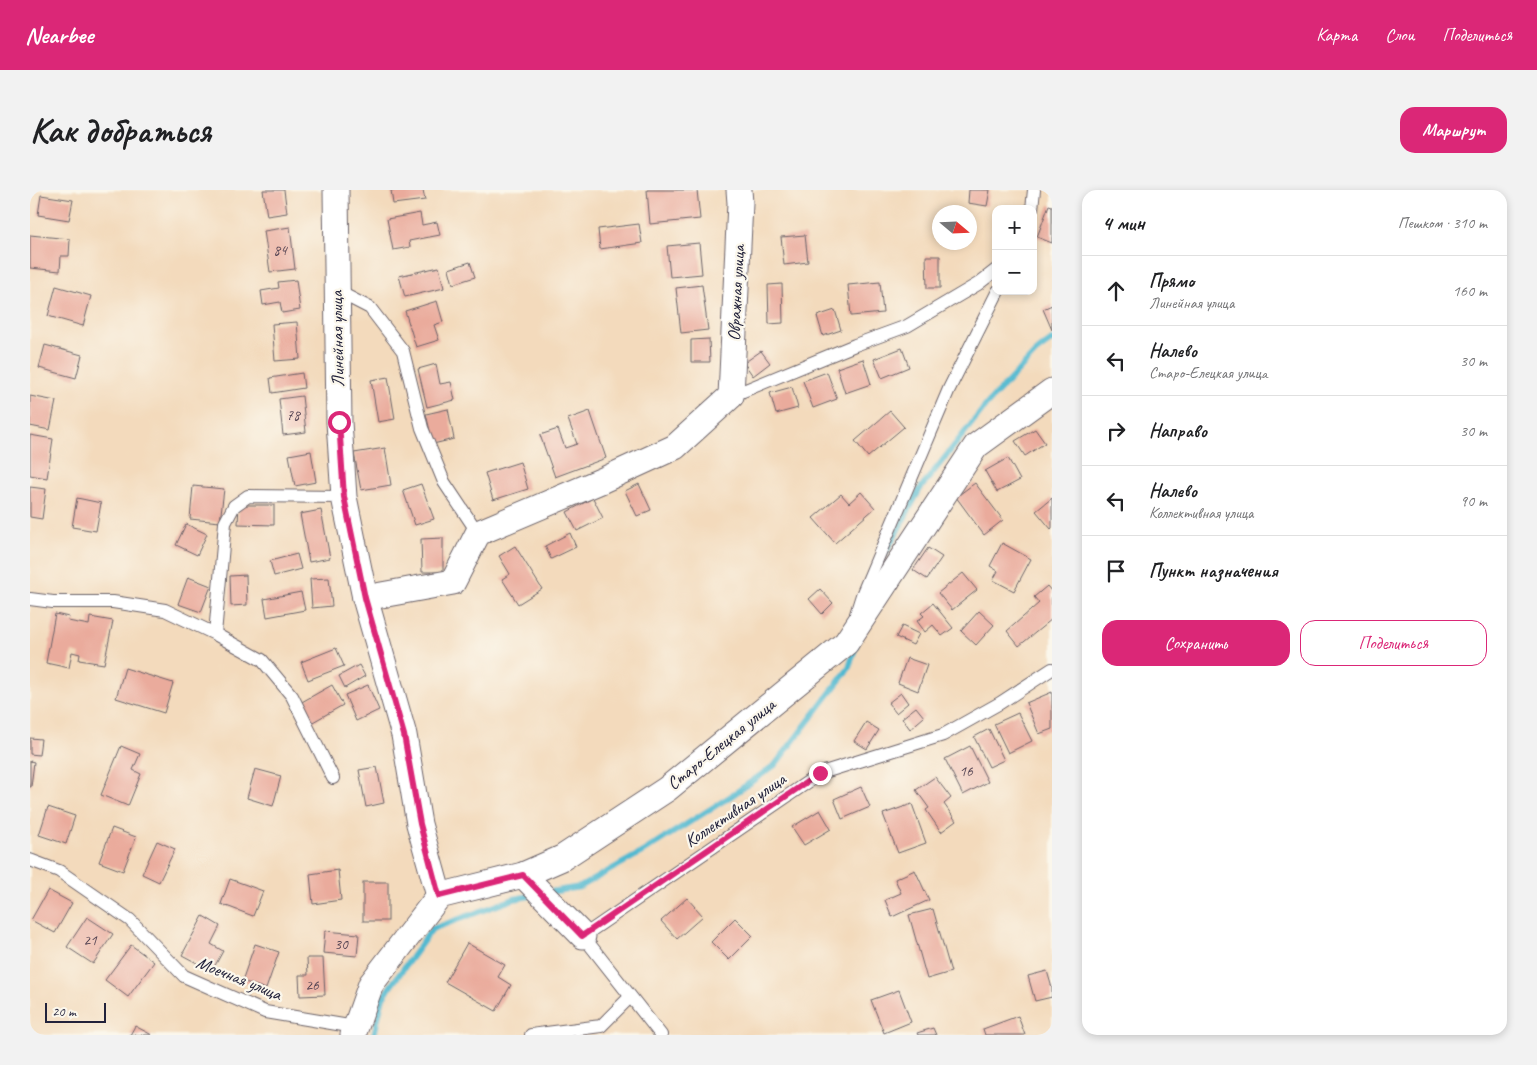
<!DOCTYPE html>
<html lang="ru">
<head>
<meta charset="utf-8">
<style>
	body { margin:0; font-family:Caveat,sans-serif; background:#f2f2f2; color:#202124 }
	.controls { position:absolute; right:15px; top:15px; display:grid; overflow:hidden; border-radius:10px; box-shadow:0 2px 8px #0003 }
	.controls button { width:45px; height:45px; display:grid; place-items:center; padding:0; border:0; border-bottom:1px solid #e0e0e0; background:#fff; color:#202124; font:25px sans-serif }
	.compass { position:absolute; left:902px; top:15px; width:45px; height:45px; border-radius:50%; background:#fff; box-shadow:0 2px 8px #0003; rotate:109deg }
	.scale { position:absolute; left:15px; bottom:12px; width:61px; box-sizing:border-box; padding-left:5px; border:2px solid #22223b; border-top:0; font-size:14px; line-height:18px; white-space:nowrap; color:#22223b; -webkit-text-stroke:4px #fbf7ec; paint-order:stroke }
	.stop { position:absolute; width:15px; height:15px; margin:-11px; border:4px solid #db2777; border-radius:50%; background:#fff }
	.stop.end { background:#db2777; border-color:#fff; box-shadow:0 1px 5px #0008 }
	.list { margin:0; padding:0; list-style:none }
	h2 { display:flex; justify-content:space-between; align-items:center; height:65px; margin:0; padding:0 20px; font-size:21px }
	h2 small { font-size:16px; font-weight:400; color:#757577 }
	.list li { display:grid; grid-template-columns:32px 1fr auto; gap:15px; align-items:center; box-sizing:border-box; height:70px; padding:0 20px; border-top:1px solid #e0e0e0 }
	.list b { display:block; font-size:19px; white-space:nowrap }
	.list p { margin:0; font-size:16px; white-space:nowrap; color:#757577 }
	.list em { font-size:16px; font-style:normal; color:#757577 }
	.actions { display:flex; gap:10px; padding:15px 20px }
	.actions a { flex:1; padding:11px 0; border:1px solid #db2777; border-radius:15px; text-align:center; font-size:18px; color:#db2777 }
	.actions .main { background:#db2777; color:#fff }
	.icon { flex:none; width:28px; height:28px; fill:none; stroke:currentColor; stroke-width:2; stroke-linecap:round; stroke-linejoin:round }
	.map { position:relative; flex:none; width:1022px; height:845px; overflow:hidden; border-radius:15px }
	header { display:flex; align-items:center; gap:30px; box-sizing:border-box; height:70px; padding:0 25px; background:#db2777; color:#fff }
	header strong { font-size:24px }
	nav { display:flex; gap:28px; margin-inline-start:auto; font-size:18px }
	.intro { display:flex; align-items:center; justify-content:space-between; box-sizing:border-box; height:120px; padding:0 30px }
	h1 { margin:0; font-size:35px }
	.button { padding:12px 22px; border-radius:15px; background:#db2777; color:#fff; font-size:18px; font-weight:700 }
	main { display:flex; gap:30px; padding:0 30px }
	aside { flex:1; background:#fff; border-radius:15px; box-shadow:0 2px 8px #0003 }
	.map>svg:first-child { display:block }
</style>
</head>
<body>
<header>
<strong>Nearbee</strong>
<nav><a>Карта</a><a>Слои</a><a>Поделиться</a></nav>
</header>
<div class="intro"><h1>Как добраться</h1><a class="button">Маршрут</a></div>
<main>
<div class="map">
<svg width="1022" height="845" viewBox="0 0 1022 845">
	<rect width="100%" height="100%" fill="#fbf7ec"/>
	<filter id="ink" filterUnits="userSpaceOnUse"><feTurbulence type="fractalNoise" baseFrequency=".02" numOctaves="2"/><feDisplacementMap in="SourceGraphic" scale="10" xChannelSelector="R" yChannelSelector="G"/><feConvolveMatrix kernelMatrix="1 2 1 2 8 2 1 2 1" color-interpolation-filters="sRGB"/></filter>
	<filter id="wash" filterUnits="userSpaceOnUse"><feTurbulence type="fractalNoise" baseFrequency=".0096" numOctaves="4" result="noise"/><feDisplacementMap in="SourceGraphic" scale="20" xChannelSelector="R" yChannelSelector="G"/><feGaussianBlur stdDeviation="1.12" result="paint"/><feColorMatrix in="noise" values="0 0 0 0 0 0 0 0 0 0 0 0 0 0 0 0 0 1.4 0 .05"/><feComposite in="paint" operator="in"/></filter>
	<g filter="url(#wash)">
		<rect width="100%" height="100%" fill="#f3dabc"/>
		<g fill="none" stroke-linecap="round" stroke-linejoin="round">
			<g stroke="#52b9d0" stroke-width="6">
				<polyline points="855,364 890,299 957,214 1006,162 1022,150"/>
				<polyline points="520,702 550,697 614,661 701,606 745,575 819,478 826,455"/>
				<polyline points="344,845 353,807 402,739 484,709 505,705"/>
			</g>
		</g>
		<g id="blocks">
			<g fill="#eaab9c">
				<polygon points="233,0 254,0 257,23 237,26"/>
				<polygon points="361,0 393,0 395,10 363,14"/>
				<polygon points="617,0 667,0 670,29 620,34"/>
				<polygon points="939,0 960,0 957,16 938,13"/>
				<polygon points="11,5 43,10 39,30 8,25"/>
				<polygon points="1019,15 1022,16 1022,53 1007,47"/>
				<polygon points="390,23 392,35 407,32 410,45 379,51 380,57 363,60 357,29"/>
				<polygon points="609,34 612,53 570,59 568,39"/>
				<polygon points="260,37 265,79 240,82 234,41"/>
				<polygon points="0,45 40,49 39,66 31,66 30,81 0,78"/>
				<polygon points="775,45 778,72 754,75 751,47"/>
				<polygon points="669,53 672,84 640,87 637,56"/>
				<polygon points="896,66 910,66 910,98 897,98"/>
				<polygon points="440,72 445,87 423,94 419,79"/>
				<polygon points="409,77 414,98 375,107 369,86"/>
				<polygon points="266,90 270,120 252,123 250,112 233,115 231,101 249,98 248,92"/>
				<polygon points="850,92 853,123 821,126 818,95"/>
				<polygon points="752,94 753,133 739,134 738,95"/>
				<polygon points="672,95 678,140 651,143 646,98"/>
				<polygon points="26,96 61,106 53,136 18,126"/>
				<polygon points="407,111 413,132 404,135 409,150 386,157 375,121"/>
				<polygon points="1022,115 1022,140 1013,119"/>
				<polygon points="805,120 811,140 793,146 787,126"/>
				<polygon points="267,132 270,169 245,171 242,134"/>
				<polygon points="679,149 680,172 661,172 661,150"/>
				<polygon points="15,155 52,165 46,188 9,178"/>
				<polygon points="872,158 879,177 852,188 844,169"/>
				<polygon points="731,161 740,173 723,186 714,173"/>
				<polygon points="833,169 841,194 815,203 807,178"/>
				<polygon points="406,174 410,194 421,192 425,210 397,217 388,179"/>
				<polygon points="797,182 807,209 783,218 773,191"/>
				<polygon points="272,183 274,198 242,203 240,188"/>
				<polygon points="358,187 365,229 348,232 341,190"/>
				<polygon points="762,197 768,218 746,224 740,203"/>
				<polygon points="0,206 26,211 20,240 0,236"/>
				<polygon points="272,206 276,242 253,245 249,209"/>
				<polygon points="418,219 424,249 403,254 396,224"/>
				<polygon points="560,221 576,268 525,287 510,245 528,239 535,258 547,254 538,229"/>
				<polygon points="860,221 874,237 838,267 825,251"/>
				<polygon points="1005,239 1015,253 995,266 985,251"/>
				<polygon points="0,245 23,249 17,288 0,285"/>
				<polygon points="355,258 361,295 331,300 324,263"/>
				<polygon points="281,261 286,292 265,296 259,265"/>
				<polygon points="978,268 990,290 967,302 955,281"/>
				<polygon points="490,272 498,299 463,310 455,283"/>
				<polygon points="945,293 973,330 954,345 926,307"/>
				<polygon points="391,294 404,329 385,335 373,300"/>
				<polygon points="609,294 621,320 607,326 595,301"/>
				<polygon points="163,296 194,299 190,332 160,329"/>
				<polygon points="0,297 16,299 12,329 0,327"/>
				<polygon points="831,302 845,318 805,353 783,328 811,304 819,313"/>
				<polygon points="47,308 71,313 66,341 42,337"/>
				<polygon points="563,308 573,328 547,341 537,322"/>
				<polygon points="1022,308 1022,338 1021,339 1006,321"/>
				<polygon points="209,315 244,315 244,335 208,334"/>
				<polygon points="291,320 300,368 279,372 270,324"/>
				<polygon points="156,334 177,344 167,365 146,355"/>
				<polygon points="540,343 546,357 521,369 515,356"/>
				<polygon points="413,348 413,382 392,382 391,349"/>
				<polygon points="972,353 1001,369 984,401 963,390 968,381 960,376"/>
				<polygon points="485,356 512,399 488,414 472,389 480,384 469,366"/>
				<polygon points="898,358 912,367 897,389 883,380"/>
				<polygon points="267,364 271,379 244,386 240,371"/>
				<polygon points="933,383 947,400 922,420 908,403"/>
				<polygon points="216,385 217,415 201,416 200,386"/>
				<polygon points="158,387 181,396 171,422 148,414"/>
				<polygon points="299,388 302,416 282,418 280,389"/>
				<polygon points="1017,396 1022,402 1022,429 989,456 977,441 1009,413 1004,407"/>
				<polygon points="790,399 803,413 792,424 779,409"/>
				<polygon points="271,402 275,420 237,427 234,409"/>
				<polygon points="903,413 923,438 912,446 903,435 895,442 887,431 894,426 891,423"/>
				<polygon points="949,421 964,435 946,455 931,441"/>
				<polygon points="25,424 39,427 38,431 59,435 60,427 83,431 74,474 49,470 50,464 42,462 39,478 16,473"/>
				<polygon points="872,436 889,444 883,455 866,447"/>
				<polygon points="306,458 314,476 278,490 271,472"/>
				<polygon points="877,468 897,475 888,501 868,493"/>
				<polygon points="329,475 335,486 315,498 309,486"/>
				<polygon points="95,478 143,493 134,523 86,508"/>
				<polygon points="302,495 313,515 281,533 270,513"/>
				<polygon points="338,495 349,520 326,531 315,505"/>
				<polygon points="1022,502 1022,539 1009,544 996,513"/>
				<polygon points="871,503 878,513 866,523 858,513"/>
				<polygon points="886,517 894,527 880,539 872,528"/>
				<polygon points="988,523 1002,551 978,563 964,534"/>
				<polygon points="836,532 849,540 837,559 824,551"/>
				<polygon points="959,539 974,570 959,577 944,547"/>
				<polygon points="0,548 11,549 9,565 0,564"/>
				<polygon points="91,556 110,564 103,580 111,584 98,616 71,605"/>
				<polygon points="940,556 958,592 933,605 915,569"/>
				<polygon points="0,571 4,572 1,597 0,597"/>
				<polygon points="347,577 354,613 336,617 329,580"/>
				<polygon points="225,579 251,586 243,616 217,608"/>
				<polygon points="905,587 921,608 914,614 926,631 911,642 896,620 899,618 886,600"/>
				<polygon points="831,597 840,617 812,629 804,609"/>
				<polygon points="882,614 896,653 868,663 853,624"/>
				<polygon points="18,617 45,626 36,654 9,645"/>
				<polygon points="790,620 801,639 774,655 762,637"/>
				<polygon points="82,638 106,647 93,681 69,672"/>
				<polygon points="127,651 145,659 129,692 112,684"/>
				<polygon points="308,680 311,710 283,714 280,684"/>
				<polygon points="885,680 899,710 862,727 855,710 871,703 865,689"/>
				<polygon points="200,689 233,701 223,726 191,714"/>
				<rect x="333" y="692" width="25" height="39"/>
				<polygon points="18,700 42,713 25,743 1,730"/>
				<polygon points="657,708 673,726 647,749 631,731"/>
				<polygon points="903,719 921,782 897,789 879,725"/>
				<polygon points="173,726 190,736 181,754 193,761 182,781 152,765"/>
				<polygon points="57,727 83,744 63,774 37,757"/>
				<polygon points="705,728 723,746 699,770 681,752"/>
				<polygon points="295,741 329,744 327,766 293,763"/>
				<polygon points="437,753 475,775 468,787 481,795 466,821 415,792"/>
				<polygon points="225,754 249,762 236,799 212,791"/>
				<polygon points="101,755 124,772 98,807 75,790"/>
				<polygon points="277,768 293,768 295,805 270,806 269,785 278,785"/>
				<polygon points="1017,781 1022,798 1022,807 1005,811 998,786"/>
				<polygon points="869,800 881,832 854,843 841,810"/>
				<polygon points="988,826 995,845 955,845 953,839"/>
				<polygon points="105,836 122,845 100,845"/>
				<polygon points="903,838 906,845 888,845 887,843"/>
			</g>
		</g>
	</g>
	<g filter="url(#ink)">
		<use href="#blocks" fill-opacity="0" stroke="#6b6268" stroke-width="1"/>
		<g fill="none" stroke-linecap="round" stroke-linejoin="round">
			<defs>
				<g id="lane">
					<polyline points="1002,19 1004,0"/>
					<polyline points="307,101 340,118 373,161 392,238 414,292 448,343"/>
					<polyline points="701,206 825,155 877,136 948,94 966,80"/>
					<polyline points="0,409 23,412 83,412 135,420 185,444 232,470 262,506 303,588"/>
					<polyline points="826,424 832,405 919,199 968,101"/>
					<polyline points="185,444 195,333 204,316 218,306 314,307"/>
					<polyline points="0,670 29,681 100,730 154,786 235,822 325,837"/>
					<polyline points="501,845 571,836 600,807"/>
					<polyline points="631,845 553,746 791,583 913,545 970,513 1022,479"/>
				</g>
				<g id="street">
					<polyline points="306,0 309,232 314,307 335,408 374,545 389,634 409,706"/>
					<polyline points="335,408 423,392 448,343 573,290 645,257 701,206 710,13 709,0"/>
					<polyline points="493,685 553,746"/>
					<polyline points="323,845 341,794 409,706 493,685 532,668 637,599 816,453 946,256 1022,201"/>
				</g>
			</defs>
			<use href="#lane" stroke="#6b6268" stroke-width="14"/>
			<use href="#street" stroke="#6b6268" stroke-width="27"/>
			<use href="#lane" stroke="#fff" stroke-width="12"/>
			<use href="#street" stroke="#fff" stroke-width="25"/>
		</g>
	</g>
	<g fill="none" stroke-linecap="round" stroke-linejoin="round" filter="url(#ink)">
		<polyline stroke="#db2777" stroke-width="6" points="309,232 314,307 335,408 374,545 390,634 409,706 493,685 552,746 790,583"/>
	</g>
	<g text-anchor="middle" stroke-width="4.5" stroke-linejoin="round" paint-order="stroke">
		<g font-size="15" fill="#544453">
			<text x="250" y="65">84</text>
			<text x="263" y="230">78</text>
			<text x="936" y="586">16</text>
			<text x="60" y="755">21</text>
			<text x="311" y="759">30</text>
			<text x="282" y="800">26</text>
		</g>
		<g font-size="18" fill="#22223b" stroke="#fbf7ec">
			<text transform="translate(706 103) rotate(-87)" y="6">Овражная улица</text>
			<text transform="translate(307 149) rotate(-91)" y="6">Линейная улица</text>
			<text transform="translate(691 554) rotate(-39)" y="6">Старо-Елецкая улица</text>
			<text transform="translate(705 620) rotate(-34)" y="6">Коллективная улица</text>
			<text transform="translate(209 788) rotate(22)" y="6">Моечная улица</text>
		</g>
	</g>
</svg>
<div class="controls">
<button>+</button>
<button>−</button>
</div>
<svg class="compass" viewBox="-18 -18 36 36"><path d="M0-13l5 13h-10z" fill="#e53935"/><path d="M0 13l5-13h-10z" fill="#757577"/></svg>
<div class="scale">20 m</div>
<div class="stop" style="left:309px;top:232px"></div>
<div class="stop end" style="left:790px;top:583px"></div>
</div>
<aside>
<h2>4 мин<small>Пешком · 310 m</small></h2>
<ul class="list">
<li><svg class="icon" aria-label="ahead" viewBox="0 0 24 24"><path d="M12 20V5M6 11l6-6 6 6"/></svg><div><b>Прямо</b><p>Линейная улица</p></div><em>160 m</em></li>
<li><svg class="icon" aria-label="left" viewBox="0 0 24 24"><path d="M17 20v-9H6M10 6l-5 5 5 5"/></svg><div><b>Налево</b><p>Старо-Елецкая улица</p></div><em>30 m</em></li>
<li><svg class="icon" aria-label="right" viewBox="0 0 24 24"><path d="M7 20v-9h11M14 6l5 5-5 5"/></svg><div><b>Направо</b></div><em>30 m</em></li>
<li><svg class="icon" aria-label="left" viewBox="0 0 24 24"><path d="M17 20v-9H6M10 6l-5 5 5 5"/></svg><div><b>Налево</b><p>Коллективная улица</p></div><em>90 m</em></li>
<li><svg class="icon" aria-label="arrive" viewBox="0 0 24 24"><path d="M6 21V4h12l-3 4 3 4H6"/></svg><div><b>Пункт назначения</b></div></li>
</ul>
<div class="actions"><a class="main">Сохранить</a><a>Поделиться</a></div>
</aside>
</main>
</body>
</html>
